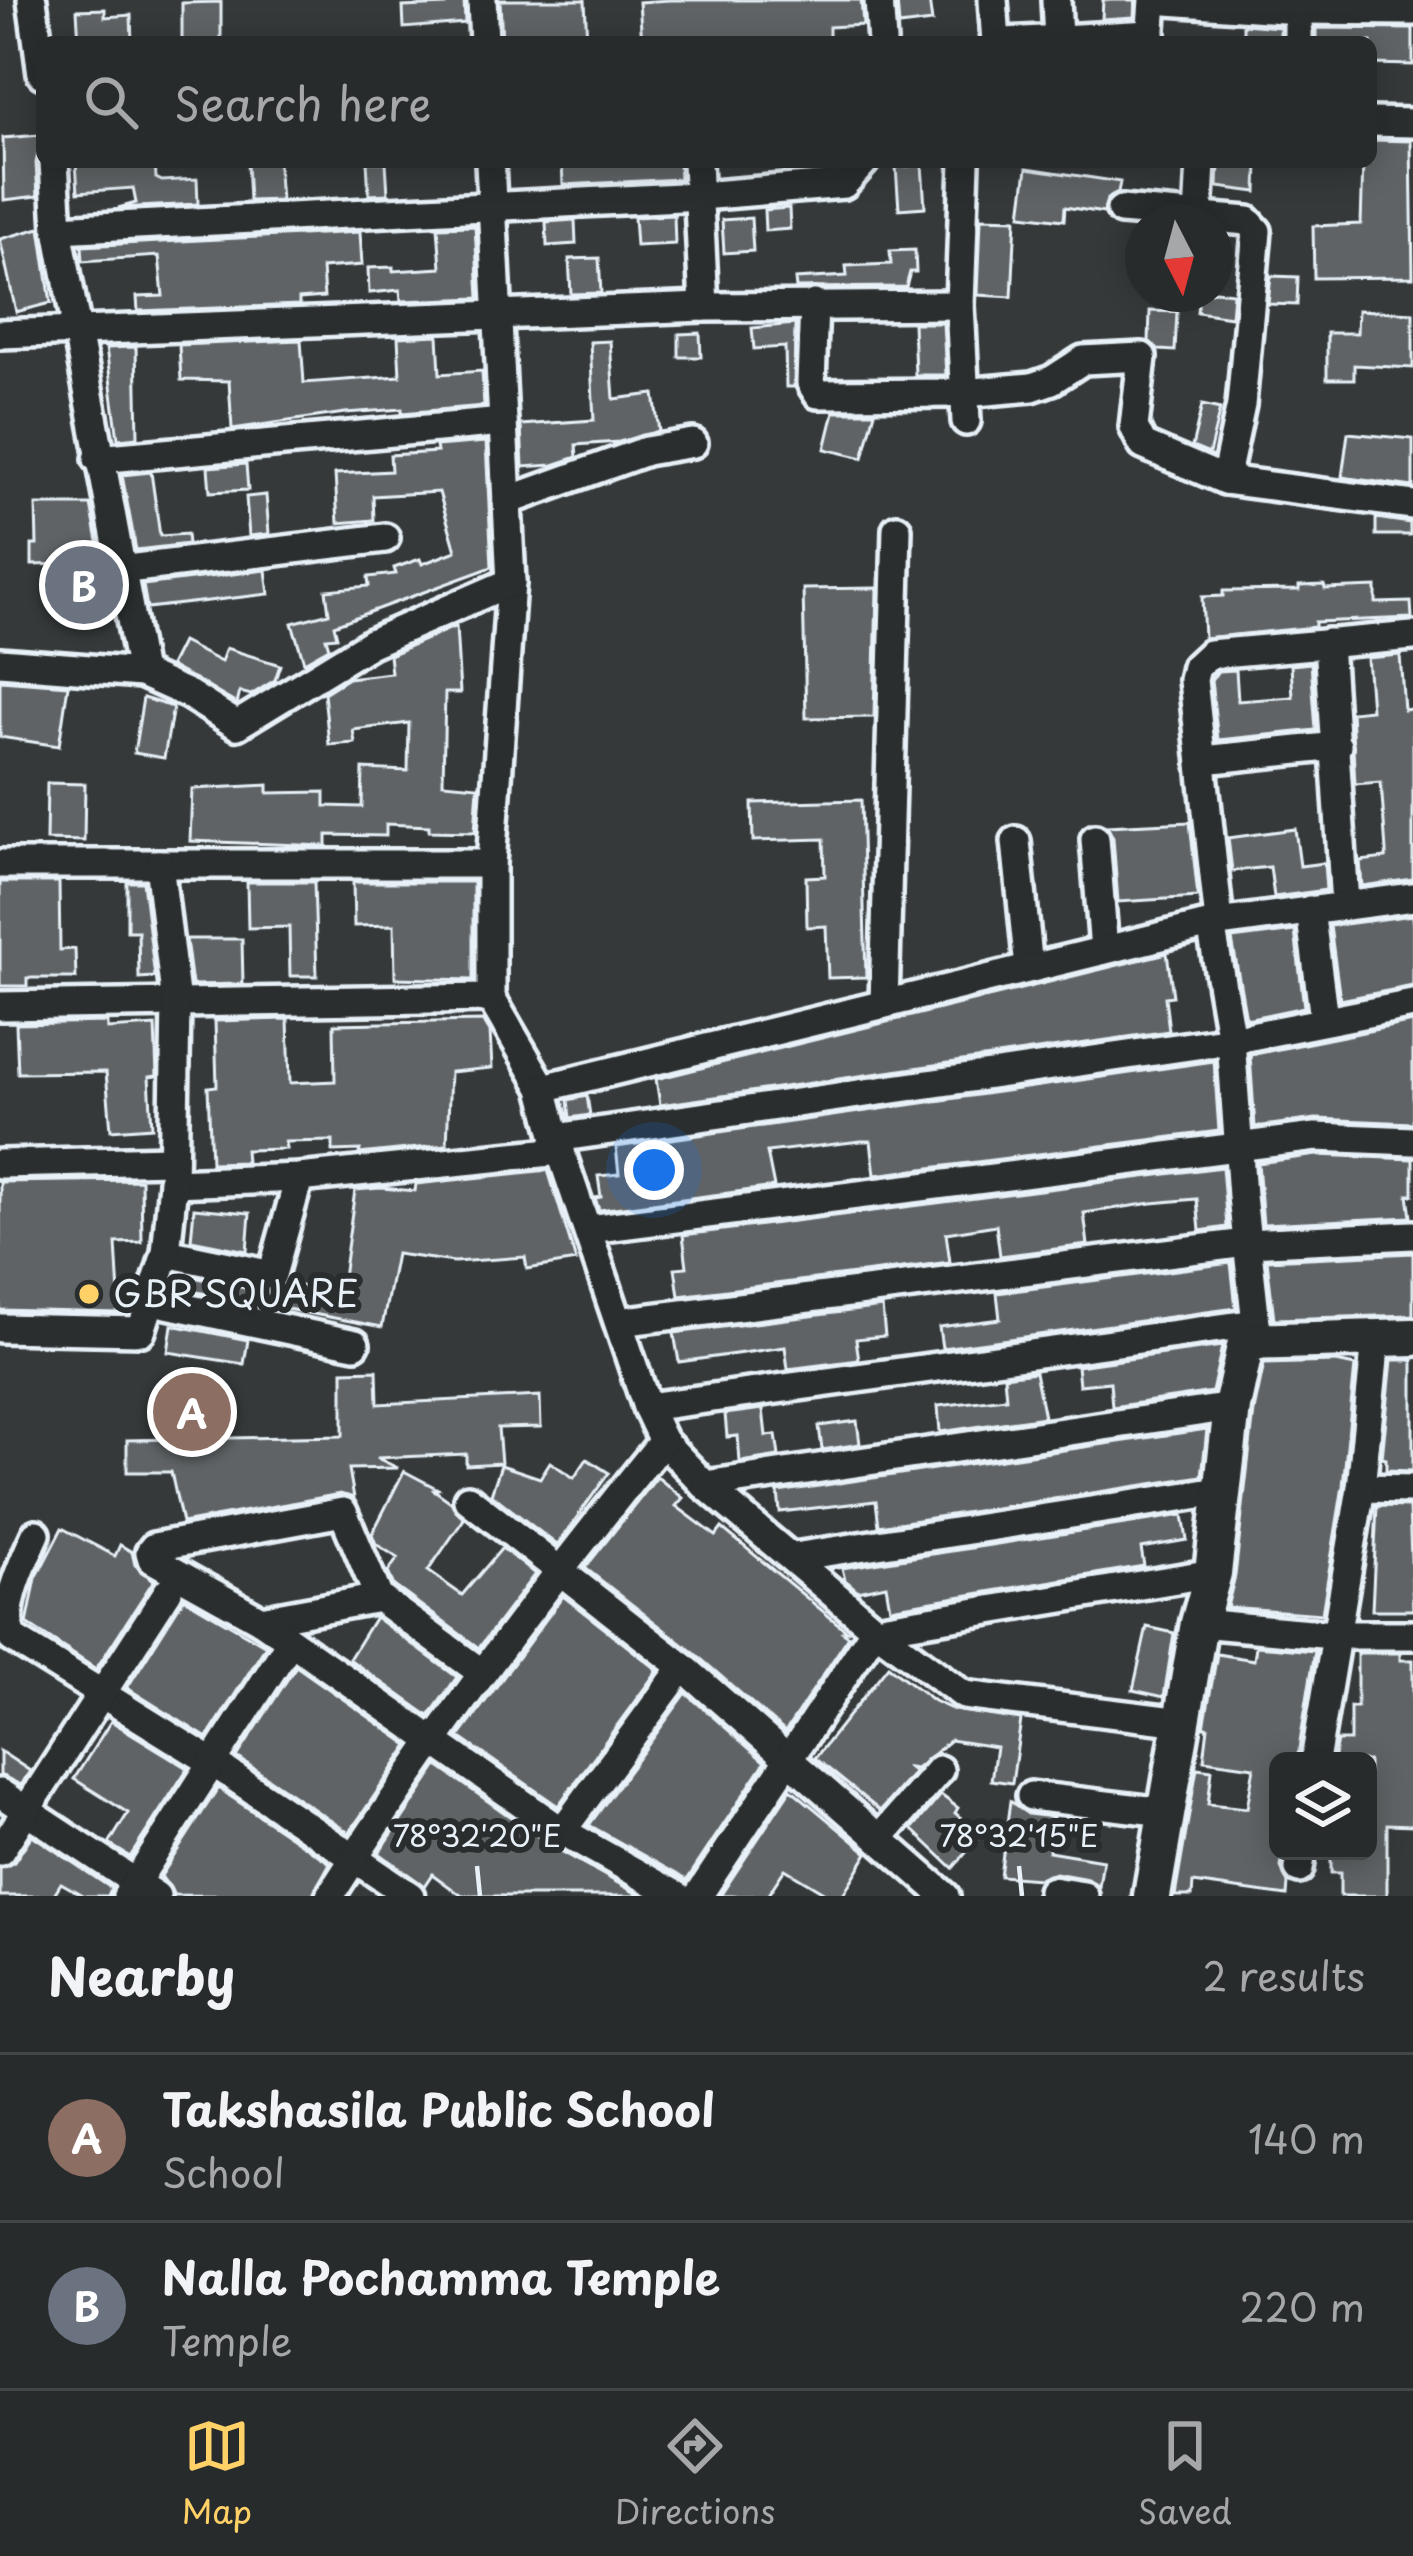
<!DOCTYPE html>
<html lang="en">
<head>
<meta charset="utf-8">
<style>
	body { margin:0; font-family:"Playpen Sans",sans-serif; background:#303334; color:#f1f3f6 }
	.controls { position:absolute; right:36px; bottom:36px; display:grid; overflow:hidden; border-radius:18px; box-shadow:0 6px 30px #0003 }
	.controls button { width:108px; height:108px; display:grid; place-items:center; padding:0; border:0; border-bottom:3px solid #444748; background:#282b2c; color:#f1f3f6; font:60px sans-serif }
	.compass { position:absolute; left:1125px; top:204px; width:108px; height:108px; border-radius:50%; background:#282b2c; box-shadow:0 6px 30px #0003; rotate:174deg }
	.you { position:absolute; left:654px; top:1170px; width:42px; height:42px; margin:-30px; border:9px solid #fff; border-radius:50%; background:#1a73e8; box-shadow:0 0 0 18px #1a73e833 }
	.badge { display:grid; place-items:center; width:78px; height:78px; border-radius:50%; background:#ffd166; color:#fff; font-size:39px; font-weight:700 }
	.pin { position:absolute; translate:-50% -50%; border:6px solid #fff; box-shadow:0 3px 12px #0006 }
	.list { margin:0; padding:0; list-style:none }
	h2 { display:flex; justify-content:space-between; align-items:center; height:156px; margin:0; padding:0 48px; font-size:51px }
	h2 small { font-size:39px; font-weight:400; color:#a5a7a9 }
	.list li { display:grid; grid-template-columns:78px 1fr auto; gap:36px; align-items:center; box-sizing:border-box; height:168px; padding:0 48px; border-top:3px solid #444748 }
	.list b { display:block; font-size:45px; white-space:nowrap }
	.list p { margin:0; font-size:39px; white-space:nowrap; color:#a5a7a9 }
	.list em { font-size:39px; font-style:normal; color:#a5a7a9 }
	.icon { flex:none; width:66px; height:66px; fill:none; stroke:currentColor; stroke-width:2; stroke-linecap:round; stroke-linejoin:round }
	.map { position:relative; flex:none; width:1413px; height:1896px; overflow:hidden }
	.search { position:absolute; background:#282b2c; box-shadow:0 6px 30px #0003; left:36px; right:36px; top:36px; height:132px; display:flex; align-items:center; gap:30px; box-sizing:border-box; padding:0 42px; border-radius:18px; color:#a5a7a9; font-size:45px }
	.sheet { height:492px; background:#282b2c }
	nav { display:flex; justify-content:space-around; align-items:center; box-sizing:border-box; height:168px; border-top:3px solid #444748; background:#282b2c; font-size:33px; color:#a5a7a9 }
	nav a { display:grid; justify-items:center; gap:6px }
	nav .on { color:#ffd166 }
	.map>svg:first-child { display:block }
</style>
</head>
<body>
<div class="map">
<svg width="1413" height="1896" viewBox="0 0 1413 1896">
	<rect width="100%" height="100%" fill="#35393a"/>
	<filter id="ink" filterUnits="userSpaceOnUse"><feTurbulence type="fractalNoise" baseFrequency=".00833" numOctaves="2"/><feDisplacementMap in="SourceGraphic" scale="24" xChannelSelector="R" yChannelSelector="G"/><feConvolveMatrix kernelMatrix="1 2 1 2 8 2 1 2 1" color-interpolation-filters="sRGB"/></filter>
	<g filter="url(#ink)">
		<g fill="#5f6365" stroke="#e8f1f8" stroke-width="3">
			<polygon points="444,0 464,0 465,23 404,28 403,7 445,5"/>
			<polygon points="500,0 585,0 587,42 502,42"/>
			<polygon points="670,0 861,0 863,25 829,27 829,37 779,42 642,42 639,2"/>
			<polygon points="897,0 929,0 932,22 899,26"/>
			<polygon points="1103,0 1135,0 1134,17 1102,19"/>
			<polygon points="221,2 221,42 182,42 182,3"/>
			<polygon points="105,9 105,17 131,15 132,42 79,42 77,10"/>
			<polygon points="1243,24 1280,27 1280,42 1243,42"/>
			<polygon points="1316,28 1413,29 1413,65 1371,64 1371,42 1316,42"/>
			<polygon points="42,135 36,163 38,196 4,200 3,138"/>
			<polygon points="1371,140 1411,141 1413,277 1314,278 1313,226 1361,224 1363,162 1371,162"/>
			<polygon points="76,162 155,162 156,178 162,181 197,179 198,204 118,208 136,203 133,188 78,192"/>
			<polygon points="278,162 281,200 249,201 247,163"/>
			<polygon points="367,162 386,162 388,194 369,195"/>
			<polygon points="562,162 679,162 680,179 563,185"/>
			<polygon points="1219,162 1258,162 1257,192 1218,187"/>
			<polygon points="922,165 925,207 899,209 896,167"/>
			<polygon points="1027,168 1120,182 1118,193 1107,199 1104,213 1065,207 1064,220 1021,215"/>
			<polygon points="789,208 790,229 765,231 764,210"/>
			<polygon points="674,215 675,244 636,246 634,217"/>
			<polygon points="751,218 753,251 724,253 722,220"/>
			<polygon points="981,218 1016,219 1012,297 978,295"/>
			<polygon points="575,220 576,244 547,246 546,222"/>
			<polygon points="475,226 479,298 401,301 400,290 369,293 368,268 393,267 393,271 441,268 438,227"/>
			<polygon points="40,228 51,303 16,312 0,239"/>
			<polygon points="360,232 362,265 322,268 324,297 299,299 299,305 138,311 137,297 163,296 159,256 83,261 82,246"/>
			<polygon points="915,250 916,272 910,272 906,287 796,288 795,279 847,276 846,266 891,264 890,251"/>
			<polygon points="599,258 601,293 571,294 569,259"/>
			<polygon points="1271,276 1298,277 1297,305 1268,304"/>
			<polygon points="1215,291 1233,293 1231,317 1197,312 1199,294"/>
			<polygon points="1358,310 1413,313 1413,368 1354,365 1354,379 1327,379 1327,333 1357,333"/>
			<polygon points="1150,311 1177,312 1175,351 1159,350 1149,341"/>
			<polygon points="913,323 943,323 946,375 915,375"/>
			<polygon points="795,324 794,387 786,387 785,347 754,349 752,328"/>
			<polygon points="700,333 701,357 679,357 679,334"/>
			<polygon points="438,335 440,374 482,371 484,406 402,413 402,409 345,413 232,429 229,381 181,380 179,345 301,340 304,383 400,376 398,337"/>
			<polygon points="610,341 614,399 654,394 659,431 619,442 576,445 577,457 553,465 523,467 521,425 594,420 590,342"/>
			<polygon points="136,347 138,437 118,439 106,348"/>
			<polygon points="1202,405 1220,409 1209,454 1192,447"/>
			<polygon points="834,412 875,412 863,458 825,449"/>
			<polygon points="1348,433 1413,439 1413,487 1342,477"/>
			<polygon points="486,442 492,567 334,625 337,637 326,638 329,648 304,662 292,623 329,613 326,590 369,586 368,577 396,574 394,568 420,559 422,564 456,551 439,492 373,496 374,520 338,523 335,474 391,471 390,455 437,452 436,446"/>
			<polygon points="246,464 248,490 210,492 208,467"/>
			<polygon points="151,472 160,536 187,534 188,544 136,550 122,475"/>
			<polygon points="266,495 269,534 249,536 246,497"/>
			<polygon points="36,505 91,505 102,562 103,602 65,601 67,564 32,565 32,545 37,545"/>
			<polygon points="1376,518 1410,523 1410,535 1376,535"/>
			<polygon points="266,570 269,594 147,608 143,585"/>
			<polygon points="1324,585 1325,589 1376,587 1376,603 1411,602 1412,618 1315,622 1315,627 1204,638 1202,597 1223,596 1223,591 1299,590 1299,586"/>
			<polygon points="877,588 874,717 806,718 803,589"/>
			<polygon points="456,626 460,693 445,693 443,783 478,786 475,832 429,831 429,826 386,824 386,836 327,835 327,846 190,841 192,789 268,785 268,793 325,792 325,806 362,807 363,769 408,771 409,723 353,730 355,743 329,745 324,693 348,678 391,673 389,655"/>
			<polygon points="182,642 221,662 226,648 280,665 275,680 251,695 240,692 237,704 170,666"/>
			<polygon points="1400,655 1404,710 1411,709 1413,729 1413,879 1362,886 1360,861 1386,858 1386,851 1381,782 1355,784 1351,712 1371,710 1367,658"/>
			<polygon points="1311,663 1316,730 1218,740 1211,681 1218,671 1236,670 1238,701 1293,697 1291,665"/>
			<polygon points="0,680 68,685 59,746 0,737"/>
			<polygon points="143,698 173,707 164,758 134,753"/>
			<polygon points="47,783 85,784 84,841 46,840"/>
			<polygon points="861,800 866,977 828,978 826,926 807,927 806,877 825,876 824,839 753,841 752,803"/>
			<polygon points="1190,822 1198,897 1118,902 1113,838 1107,826"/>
			<polygon points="1295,829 1300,866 1324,863 1326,890 1274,897 1270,867 1232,871 1228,838"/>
			<polygon points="0,882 59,882 60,950 75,949 76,978 27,978 27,986 0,986"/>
			<polygon points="127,882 143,882 155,977 139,978 138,931 127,931"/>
			<polygon points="247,882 314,882 317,976 290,976 289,927 248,928"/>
			<polygon points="353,882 473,882 473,980 395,978 394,925 354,926"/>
			<polygon points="1413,915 1413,986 1340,1000 1330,926"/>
			<polygon points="1295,931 1304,1007 1246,1019 1232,939"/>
			<polygon points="186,939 242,939 243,984 192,985"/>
			<polygon points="1167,953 1173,996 1165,997 1169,1031 660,1105 656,1079"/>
			<polygon points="288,1019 290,1083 335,1081 334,1024 483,1021 490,1032 492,1068 450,1072 447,1145 359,1154 360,1150 333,1151 333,1141 285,1142 286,1149 245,1150 246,1162 211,1163 208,1087 217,1086 215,1021"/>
			<polygon points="107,1022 107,1029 155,1026 157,1076 149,1077 152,1127 111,1130 106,1072 18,1073 16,1024"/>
			<polygon points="1413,1022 1413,1123 1316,1119 1255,1127 1250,1055"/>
			<polygon points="1214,1061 1219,1131 875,1175 871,1141 861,1141 767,1152 774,1187 599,1210 595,1198 601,1197 598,1176 619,1174 616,1147"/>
			<polygon points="587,1096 590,1115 570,1118 568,1100"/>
			<polygon points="1317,1155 1413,1159 1413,1195 1408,1195 1411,1217 1263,1224 1258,1163"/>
			<polygon points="1222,1167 1227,1227 1200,1231 1197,1199 1152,1203 1084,1213 1088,1245 1000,1256 996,1225 946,1233 950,1262 679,1296 675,1268 687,1267 683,1235"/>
			<polygon points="548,1170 576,1261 527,1269 525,1257 454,1262 396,1254 382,1327 186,1290 189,1276 268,1293 278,1292 287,1284 341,1292 355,1190 381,1188 415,1191 416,1184"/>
			<polygon points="141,1180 142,1242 116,1243 120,1313 0,1310 0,1182"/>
			<polygon points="194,1208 250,1213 247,1251 191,1240"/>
			<polygon points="1413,1253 1413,1315 1274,1319 1267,1260"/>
			<polygon points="1231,1263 1236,1308 942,1348 939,1327 1000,1319 997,1293"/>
			<polygon points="882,1307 885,1336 856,1339 859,1360 788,1369 785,1347 679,1362 674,1333"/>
			<polygon points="172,1325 248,1340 244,1364 168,1352"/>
			<polygon points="1222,1346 1212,1392 1112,1407 1110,1382 1079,1385 1077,1366"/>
			<polygon points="1392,1360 1413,1360 1413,1471 1386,1470 1386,1459 1382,1458"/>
			<polygon points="1336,1362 1355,1366 1343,1486 1322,1614 1227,1607 1235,1576 1254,1411 1264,1364"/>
			<polygon points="377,1370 378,1404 540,1396 541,1427 498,1428 501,1463 466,1465 466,1454 377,1458 398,1468 349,1469 354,1498 340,1494 182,1523 171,1472 127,1472 127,1440 343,1436 343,1371"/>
			<polygon points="1035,1372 1044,1417 940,1432 938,1406 1006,1398 1004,1376"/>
			<polygon points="763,1409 766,1436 776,1435 779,1456 740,1462 738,1436 727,1437 725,1414"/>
			<polygon points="857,1421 860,1444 822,1450 819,1426"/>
			<polygon points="1207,1429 1202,1476 879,1526 876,1501 780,1512 778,1492"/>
			<polygon points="587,1459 609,1473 557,1545 491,1494 501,1465 540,1478 550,1462 574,1478"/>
			<polygon points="404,1471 438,1489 434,1490 451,1502 464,1519 428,1571 462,1595 502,1548 535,1574 479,1648 394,1586 388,1572 398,1558 376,1544 372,1534"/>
			<polygon points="657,1477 683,1498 676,1506 716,1536 722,1528 847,1631 843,1632 849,1636 785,1732 694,1653 585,1568"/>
			<polygon points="1377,1506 1409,1507 1413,1610 1372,1610"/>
			<polygon points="1183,1515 1187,1540 1141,1548 1144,1566 890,1608 886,1585 858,1591 845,1580 842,1568"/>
			<polygon points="62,1528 115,1556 120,1545 132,1552 135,1565 154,1580 96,1669 27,1624 36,1578"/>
			<polygon points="563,1596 658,1670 558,1806 459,1737"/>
			<polygon points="184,1598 266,1646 207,1738 127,1688"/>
			<polygon points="375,1617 457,1677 429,1716 349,1659"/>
			<polygon points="1147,1627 1174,1633 1164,1697 1133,1690"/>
			<polygon points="1256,1646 1315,1651 1297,1761 1278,1761 1278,1851 1284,1851 1281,1867 1288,1883 1287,1896 1193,1883 1192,1896 1175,1896 1197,1768 1212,1770 1208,1804 1247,1808 1254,1767 1204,1760 1208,1727 1204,1727 1217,1654 1254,1660"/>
			<polygon points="1357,1653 1400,1653 1400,1660 1413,1660 1413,1825 1387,1824 1387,1896 1340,1896 1340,1873 1331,1873 1331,1851 1368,1851 1368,1761 1333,1761 1337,1741 1350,1741 1350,1707 1357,1707"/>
			<polygon points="296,1666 409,1745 349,1833 237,1757"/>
			<polygon points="888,1666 934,1701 954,1710 1021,1720 1012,1783 991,1780 996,1747 950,1740 916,1769 909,1768 914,1772 880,1811 815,1758"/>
			<polygon points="686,1693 765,1762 687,1880 589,1825"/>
			<polygon points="111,1721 188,1768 130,1857 109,1844 128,1813 74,1779"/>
			<polygon points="0,1751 30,1771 21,1785 0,1775"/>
			<polygon points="438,1766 552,1846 641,1896 462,1896 432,1874 424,1886 379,1853"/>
			<polygon points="218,1788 330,1863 312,1896 174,1895 161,1876"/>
			<polygon points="791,1789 868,1853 842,1896 830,1896 785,1869 767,1896 720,1896"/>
			<polygon points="941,1795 958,1808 955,1813 981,1835 953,1868 912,1829"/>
			<polygon points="1010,1801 1028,1814 1053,1817 1049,1851 1103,1860 1099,1887 1088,1879 1055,1873 1039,1879 1000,1876"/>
			<polygon points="32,1835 111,1888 108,1896 84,1896 61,1883 53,1896 0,1896 0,1869 14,1862"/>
		</g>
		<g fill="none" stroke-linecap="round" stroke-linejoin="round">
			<defs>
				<g id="street">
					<polyline points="32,0 42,74"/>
					<polyline points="482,0 484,42"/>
					<polyline points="879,0 882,42"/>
					<polyline points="993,0 996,42"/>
					<polyline points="1056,0 1058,39"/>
					<polyline points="1006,42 1151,34"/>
					<polyline points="1150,42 1153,0 1298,10 1413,11"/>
					<polyline points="1298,42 1298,0"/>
					<polyline points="1371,122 1413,123"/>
					<polyline points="54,162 58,229 141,673"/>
					<polyline points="490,162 511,582 491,864 491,998 543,1088 556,1138 647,1407 663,1441 705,1485 875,1629 964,1695 1182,1722"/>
					<polyline points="697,162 704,307"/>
					<polyline points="965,162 960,305 966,421"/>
					<polyline points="1121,210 1248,221 1257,231 1241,405 1225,480"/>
					<polyline points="1198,218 1201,162"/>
					<polyline points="58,229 700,196 844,184 864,162"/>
					<polyline points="814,304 811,383 818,394 963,393 1032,387 1052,380 1083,360 1142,357 1134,427 1143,445 1225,480 1413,505"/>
					<polyline points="0,334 704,307 960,305"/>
					<polyline points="98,459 503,422"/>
					<polyline points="507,501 646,451 693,443"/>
					<polyline points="119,570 385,538"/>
					<polyline points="1328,643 1345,904"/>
					<polyline points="0,662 141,673 188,694 237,725 371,643 511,582"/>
					<polyline points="1204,760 1337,746"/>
					<polyline points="1095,839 1104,950"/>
					<polyline points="1016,841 1029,968"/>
					<polyline points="0,864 491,864"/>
					<polyline points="1310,910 1324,1019"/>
					<polyline points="1219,922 1193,680 1196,667 1210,654 1413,636"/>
					<polyline points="1211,924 1231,1040 1242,1196 1256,1323 1250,1335"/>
					<polyline points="884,1004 897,529"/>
					<polyline points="0,1006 491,998"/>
					<polyline points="543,1088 1211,924 1413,897"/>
					<polyline points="556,1138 1231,1040 1413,1004"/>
					<polyline points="0,1164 171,1160"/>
					<polyline points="173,1183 299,1178 561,1151"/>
					<polyline points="589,1229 1316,1137 1413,1141"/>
					<polyline points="166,1253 272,1275 299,1178"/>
					<polyline points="153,1301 355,1344"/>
					<polyline points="619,1322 1246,1243 1413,1235"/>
					<polyline points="0,1328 141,1331 166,1253 173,1183 176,1003 159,864"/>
					<polyline points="647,1407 1256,1323"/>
					<polyline points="705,1485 1232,1407"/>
					<polyline points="1361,1488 1413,1489"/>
					<polyline points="468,1499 683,1667 945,1896"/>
					<path d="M36 1534C23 1563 0 1609 12 1638L215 1764 410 1896"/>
					<polyline points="794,1557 1226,1490"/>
					<polyline points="261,1620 379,1598"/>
					<polyline points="1199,1623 1333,1635 1413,1635"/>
					<polyline points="482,1673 379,1598 343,1512 154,1547 150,1552 152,1559 261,1620 562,1831 678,1896"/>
					<polyline points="1315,1761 1361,1488 1376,1339"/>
					<polyline points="0,1793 156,1896"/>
					<polyline points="1031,1796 1165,1812"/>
					<polyline points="562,1831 683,1667"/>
					<polyline points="880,1838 939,1770"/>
					<polyline points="0,1851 168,1591"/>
					<polyline points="1299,1869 1302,1851"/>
					<polyline points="1052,1891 1084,1896"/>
					<polyline points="127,1896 290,1642"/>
					<path d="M330 1896C431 1736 544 1587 663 1441"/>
					<polyline points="698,1896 875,1629 1213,1573"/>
				</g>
				<polyline id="secondary" points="1152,1896 1199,1623 1213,1573 1232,1407 1246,1342 1413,1337"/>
			</defs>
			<use href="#street" stroke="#e8f1f8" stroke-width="36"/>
			<use href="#secondary" stroke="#e8f1f8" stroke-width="45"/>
			<use href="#street" stroke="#2a2d2e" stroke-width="27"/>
			<use href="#secondary" stroke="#2a2d2e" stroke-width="36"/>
		</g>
	</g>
	<path fill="none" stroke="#e8f1f8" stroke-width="4.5" d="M477 1866 480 1896M1019 1866 1022 1896"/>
	<circle fill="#ffd166" stroke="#2a2d2e" stroke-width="4.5" cx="89" cy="1294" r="12"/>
	<g text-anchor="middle" stroke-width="12" stroke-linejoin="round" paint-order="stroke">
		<g font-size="36" fill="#e8f1f8" stroke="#2a2d2e" text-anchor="start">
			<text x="113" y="1307">GBR SQUARE</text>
		</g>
	</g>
	<g font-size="30" text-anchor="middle" fill="#e8f1f8" stroke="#2a2d2e" stroke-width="12" stroke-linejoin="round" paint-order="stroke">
		<text x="477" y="1847">78°32'20"E</text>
		<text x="1019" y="1847">78°32'15"E</text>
	</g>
</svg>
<div class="controls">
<button><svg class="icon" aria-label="layers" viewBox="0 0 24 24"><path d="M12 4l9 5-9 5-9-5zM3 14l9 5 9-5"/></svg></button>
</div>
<svg class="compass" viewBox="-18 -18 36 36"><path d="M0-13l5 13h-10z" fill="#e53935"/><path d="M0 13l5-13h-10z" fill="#a5a7a9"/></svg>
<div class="you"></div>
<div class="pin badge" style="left:192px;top:1412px;background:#8d6e63">A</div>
<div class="pin badge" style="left:84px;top:585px;background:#6b7280">B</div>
<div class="search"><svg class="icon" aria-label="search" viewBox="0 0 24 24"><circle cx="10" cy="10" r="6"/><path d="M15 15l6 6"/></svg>Search here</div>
</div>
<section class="sheet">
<h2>Nearby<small>2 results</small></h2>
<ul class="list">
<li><span class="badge" style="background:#8d6e63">A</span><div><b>Takshasila Public School</b><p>School</p></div><em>140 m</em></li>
<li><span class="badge" style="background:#6b7280">B</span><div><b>Nalla Pochamma Temple</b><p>Temple</p></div><em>220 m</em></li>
</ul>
</section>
<nav>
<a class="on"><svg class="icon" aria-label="map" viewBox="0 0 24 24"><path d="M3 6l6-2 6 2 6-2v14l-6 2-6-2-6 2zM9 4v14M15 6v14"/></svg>Map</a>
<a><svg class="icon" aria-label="directions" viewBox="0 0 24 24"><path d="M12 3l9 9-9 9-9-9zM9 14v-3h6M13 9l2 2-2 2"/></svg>Directions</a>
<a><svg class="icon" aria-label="saved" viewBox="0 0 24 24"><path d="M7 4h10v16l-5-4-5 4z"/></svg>Saved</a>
</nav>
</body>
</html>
